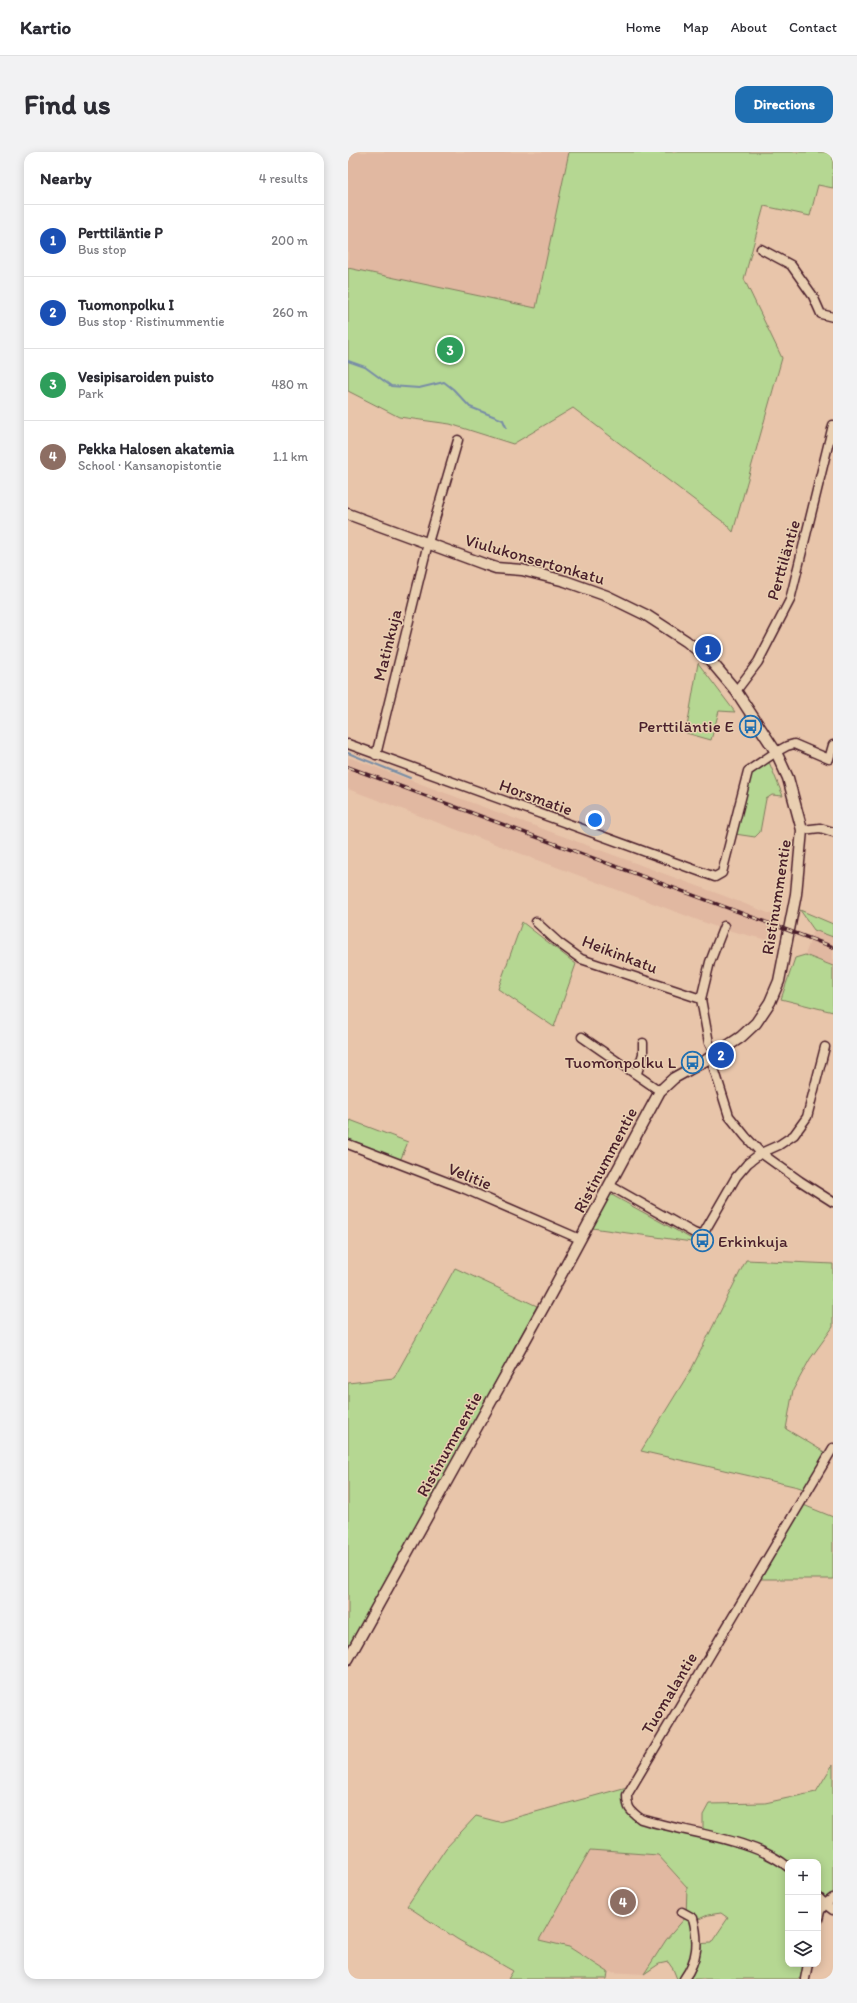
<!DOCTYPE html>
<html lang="en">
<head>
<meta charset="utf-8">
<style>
	body { margin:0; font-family:Itim,sans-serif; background:#f2f2f3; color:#2b2b33 }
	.controls { position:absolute; right:12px; bottom:12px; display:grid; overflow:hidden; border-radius:8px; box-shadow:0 2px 10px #0003 }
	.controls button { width:36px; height:36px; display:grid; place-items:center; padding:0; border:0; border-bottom:1px solid #e1e1e2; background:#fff; color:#2b2b33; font:20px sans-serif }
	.you { position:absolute; left:247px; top:668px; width:14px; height:14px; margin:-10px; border:3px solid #fff; border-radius:50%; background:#1a73e8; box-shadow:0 0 0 6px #1a73e833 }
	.badge { display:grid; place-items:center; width:26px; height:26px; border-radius:50%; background:#1f6fb2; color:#fff; font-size:13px; font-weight:700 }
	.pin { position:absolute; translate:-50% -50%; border:2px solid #fff; box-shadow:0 1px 4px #0006 }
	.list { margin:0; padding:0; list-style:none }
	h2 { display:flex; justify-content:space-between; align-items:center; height:52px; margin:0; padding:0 16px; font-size:17px }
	h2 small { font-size:13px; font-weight:400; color:#7c7c81 }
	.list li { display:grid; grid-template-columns:26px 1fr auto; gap:12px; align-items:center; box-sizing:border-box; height:72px; padding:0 16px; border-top:1px solid #e1e1e2 }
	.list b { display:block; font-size:15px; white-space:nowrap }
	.list p { margin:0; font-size:13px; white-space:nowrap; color:#7c7c81 }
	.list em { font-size:13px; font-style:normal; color:#7c7c81 }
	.icon { flex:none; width:22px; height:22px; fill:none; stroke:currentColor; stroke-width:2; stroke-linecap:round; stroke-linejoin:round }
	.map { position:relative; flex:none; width:485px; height:1827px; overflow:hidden; border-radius:12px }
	header { display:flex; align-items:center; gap:24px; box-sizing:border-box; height:56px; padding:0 20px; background:#fff; border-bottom:1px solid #e1e1e2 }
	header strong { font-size:19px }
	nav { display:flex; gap:22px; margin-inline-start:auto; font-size:14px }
	.intro { display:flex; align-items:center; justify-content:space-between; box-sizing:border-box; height:96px; padding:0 24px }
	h1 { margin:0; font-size:28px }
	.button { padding:10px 18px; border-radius:12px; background:#1f6fb2; color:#fff; font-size:14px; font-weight:700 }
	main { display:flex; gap:24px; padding:0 24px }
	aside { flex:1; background:#fff; border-radius:12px; box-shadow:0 2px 10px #0003 }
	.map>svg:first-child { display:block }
</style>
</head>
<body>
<header>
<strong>Kartio</strong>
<nav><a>Home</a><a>Map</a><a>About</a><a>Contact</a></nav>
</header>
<div class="intro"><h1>Find us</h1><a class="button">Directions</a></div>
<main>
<aside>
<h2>Nearby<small>4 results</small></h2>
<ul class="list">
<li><span class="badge" style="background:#1a4fb4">1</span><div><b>Perttiläntie P</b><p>Bus stop</p></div><em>200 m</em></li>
<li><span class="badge" style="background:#1a4fb4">2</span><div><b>Tuomonpolku I</b><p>Bus stop · Ristinummentie</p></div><em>260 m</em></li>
<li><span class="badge" style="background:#2e9e5b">3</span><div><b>Vesipisaroiden puisto</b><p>Park</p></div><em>480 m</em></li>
<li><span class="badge" style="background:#8d6e63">4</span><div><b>Pekka Halosen akatemia</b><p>School · Kansanopistontie</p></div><em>1.1 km</em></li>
</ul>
</aside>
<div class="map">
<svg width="485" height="1827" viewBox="0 0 485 1827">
	<rect width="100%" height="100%" fill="#e8c5aa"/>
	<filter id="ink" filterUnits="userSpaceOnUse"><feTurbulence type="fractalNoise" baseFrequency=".025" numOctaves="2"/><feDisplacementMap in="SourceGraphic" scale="8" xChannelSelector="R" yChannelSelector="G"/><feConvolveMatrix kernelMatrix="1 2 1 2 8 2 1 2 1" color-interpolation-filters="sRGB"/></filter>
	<g filter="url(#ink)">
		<g fill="#e1b8a1">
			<polygon points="0,0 221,0 188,156 0,116"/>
			<polygon points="0,605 371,742 428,764 419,788 371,776 0,637"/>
			<polygon points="466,778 485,785 485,814 457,803"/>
			<polygon points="242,1698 310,1703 339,1735 338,1765 318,1788 296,1822 260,1820 221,1795 191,1788"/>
		</g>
		<g fill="#b5d792" stroke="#807b5e" fill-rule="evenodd">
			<polygon points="221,0 485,0 485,36 470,33 462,64 416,54 396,127 434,206 385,380 378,372 225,256 165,292 102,272 51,265 0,239 0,116 188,156"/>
			<polygon points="350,511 387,560 371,559 363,588 338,581"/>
			<polygon points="421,610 435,644 424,643 418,647 412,680 407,685 387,682 405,617"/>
			<polygon points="452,758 485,772 485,785 466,778"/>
			<polygon points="174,770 228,812 206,875 150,837"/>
			<polygon points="457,803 485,814 485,860 433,847 447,806"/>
			<polygon points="2,968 60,990 51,1011 0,991"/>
			<polygon points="262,1042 351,1091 244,1076"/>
			<polygon points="398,1108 485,1112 485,1175 462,1207 445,1238 438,1277 483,1304 461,1339 450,1335 293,1299 344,1216"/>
			<polygon points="107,1116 189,1154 0,1498 0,1231 46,1226"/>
			<polygon points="453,1352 485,1365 485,1427 408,1427"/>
			<path d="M485 1612V1742L477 1746 470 1756V1710H440V1812H457L453 1827H329L325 1817 320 1810 311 1812 296 1822 318 1788 338 1765 339 1735 310 1703 242 1698 191 1788 221 1795 260 1820 259 1827H160L165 1819 109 1787 59 1754 98 1696 128 1664 151 1670 279 1635 282 1644V1652L293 1664 355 1678V1663L361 1652 417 1651 468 1640ZM373 1761 380 1766 363 1791 347 1792 344 1770 360 1763Z"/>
		</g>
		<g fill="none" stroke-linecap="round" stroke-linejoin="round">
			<g stroke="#788da6" stroke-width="2">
				<polyline points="0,209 17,215 43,234 71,236 96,230 105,237 122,255 155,268 158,275"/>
				<polyline points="0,601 62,626"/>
			</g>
			<defs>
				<g id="minor">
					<polyline points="413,97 443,113 465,144 473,162 485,165"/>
					<polyline points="388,539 410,510 442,448 485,273"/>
					<polyline points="0,592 367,725 374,721 400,619 428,600 439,594 446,592 481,607 485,593"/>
					<polyline points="28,603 80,391 110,288"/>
					<polyline points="454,678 472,676 485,680"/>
					<polyline points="188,770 211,791 233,807 353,847"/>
					<polyline points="234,885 312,939"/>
					<polyline points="367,902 361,891 353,847 362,810 376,774"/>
					<polyline points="365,913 381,964 398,985 413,1001 452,1029 485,1050"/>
					<polyline points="289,921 295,902 295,891"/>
					<polyline points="0,992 117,1037 232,1087"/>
					<polyline points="261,1033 346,1081 354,1084 388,1025 400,1011 413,1001 431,993 446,983 459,965 477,895"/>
					<path d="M440 1715C407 1687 335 1680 293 1667 282 1659 279 1656 279 1643L485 1296"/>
					<polyline points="470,1745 477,1752 472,1759 470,1768"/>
					<polyline points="485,1746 477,1752 485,1758"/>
					<path d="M334 1760 345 1766C351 1789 350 1808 336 1827"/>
					<polyline points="457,1827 460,1812"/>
				</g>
				<polyline id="tertiary" points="0,362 136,412 148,416 174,418 217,429 259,444 298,463 338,489 362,508 388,539 428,600 440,626 454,678 448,742 431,829 422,850 408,871 393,885 360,907 326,926 312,939 200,1147 0,1507"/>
			</defs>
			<use href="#minor" stroke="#4a1f2b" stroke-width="11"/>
			<use href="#tertiary" stroke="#4a1f2b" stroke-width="13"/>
			<use href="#minor" stroke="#e9cfb1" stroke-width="8"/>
			<use href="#tertiary" stroke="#e9cfb1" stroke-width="10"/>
			<defs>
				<polyline id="rail" points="0,615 485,795"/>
			</defs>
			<use href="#rail" stroke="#4a1f2b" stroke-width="3.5"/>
			<use href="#rail" stroke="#e9cfb1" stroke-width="2" stroke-dasharray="6" stroke-linecap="butt"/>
		</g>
	</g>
	<defs>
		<symbol id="bus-ring" viewBox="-11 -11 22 22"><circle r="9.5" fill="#e9cfb1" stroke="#1f6fb2" stroke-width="1.5"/><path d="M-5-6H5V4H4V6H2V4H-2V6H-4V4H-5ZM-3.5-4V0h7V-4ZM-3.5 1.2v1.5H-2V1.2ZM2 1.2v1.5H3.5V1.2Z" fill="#1f6fb2"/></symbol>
	</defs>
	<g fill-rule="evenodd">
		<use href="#bus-ring" x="390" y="562" width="25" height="25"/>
		<use href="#bus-ring" x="332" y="898" width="25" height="25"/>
		<use href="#bus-ring" x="342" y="1076" width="25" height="25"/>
	</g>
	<g text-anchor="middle" stroke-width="3" stroke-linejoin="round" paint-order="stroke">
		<g font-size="17" fill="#4a1f2b" stroke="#e9cfb1">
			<text transform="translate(187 407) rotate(16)" y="6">Viulukonsertonkatu</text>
			<text transform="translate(435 408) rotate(-74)" y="6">Perttiläntie</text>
			<text transform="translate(39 493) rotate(-76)" y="6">Matinkuja</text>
			<text transform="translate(188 645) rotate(20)" y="6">Horsmatie</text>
			<text transform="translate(428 745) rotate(-81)" y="6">Ristinummentie</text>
			<text transform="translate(272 802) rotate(21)" y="6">Heikinkatu</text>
			<text transform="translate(257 1008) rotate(-62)" y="6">Ristinummentie</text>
			<text transform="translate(122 1024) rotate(22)" y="6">Velitie</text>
			<text transform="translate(101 1292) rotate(-61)" y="6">Ristinummentie</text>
			<text transform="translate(321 1541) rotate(-59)" y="6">Tuomalantie</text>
		</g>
		<g font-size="17" fill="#4a1f2b" stroke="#e9cfb1" text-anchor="end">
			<text x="386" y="580">Perttiläntie E</text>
			<text x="328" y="916">Tuomonpolku L</text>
			<text x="370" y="1095" text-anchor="start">Erkinkuja</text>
		</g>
	</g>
</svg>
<div class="controls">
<button>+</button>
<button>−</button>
<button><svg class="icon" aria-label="layers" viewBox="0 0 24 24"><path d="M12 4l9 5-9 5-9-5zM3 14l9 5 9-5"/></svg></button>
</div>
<div class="you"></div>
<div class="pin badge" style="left:360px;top:497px;background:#1a4fb4">1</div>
<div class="pin badge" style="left:373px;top:903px;background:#1a4fb4">2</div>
<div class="pin badge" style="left:102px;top:198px;background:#2e9e5b">3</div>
<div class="pin badge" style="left:275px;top:1750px;background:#8d6e63">4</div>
</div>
</main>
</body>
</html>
